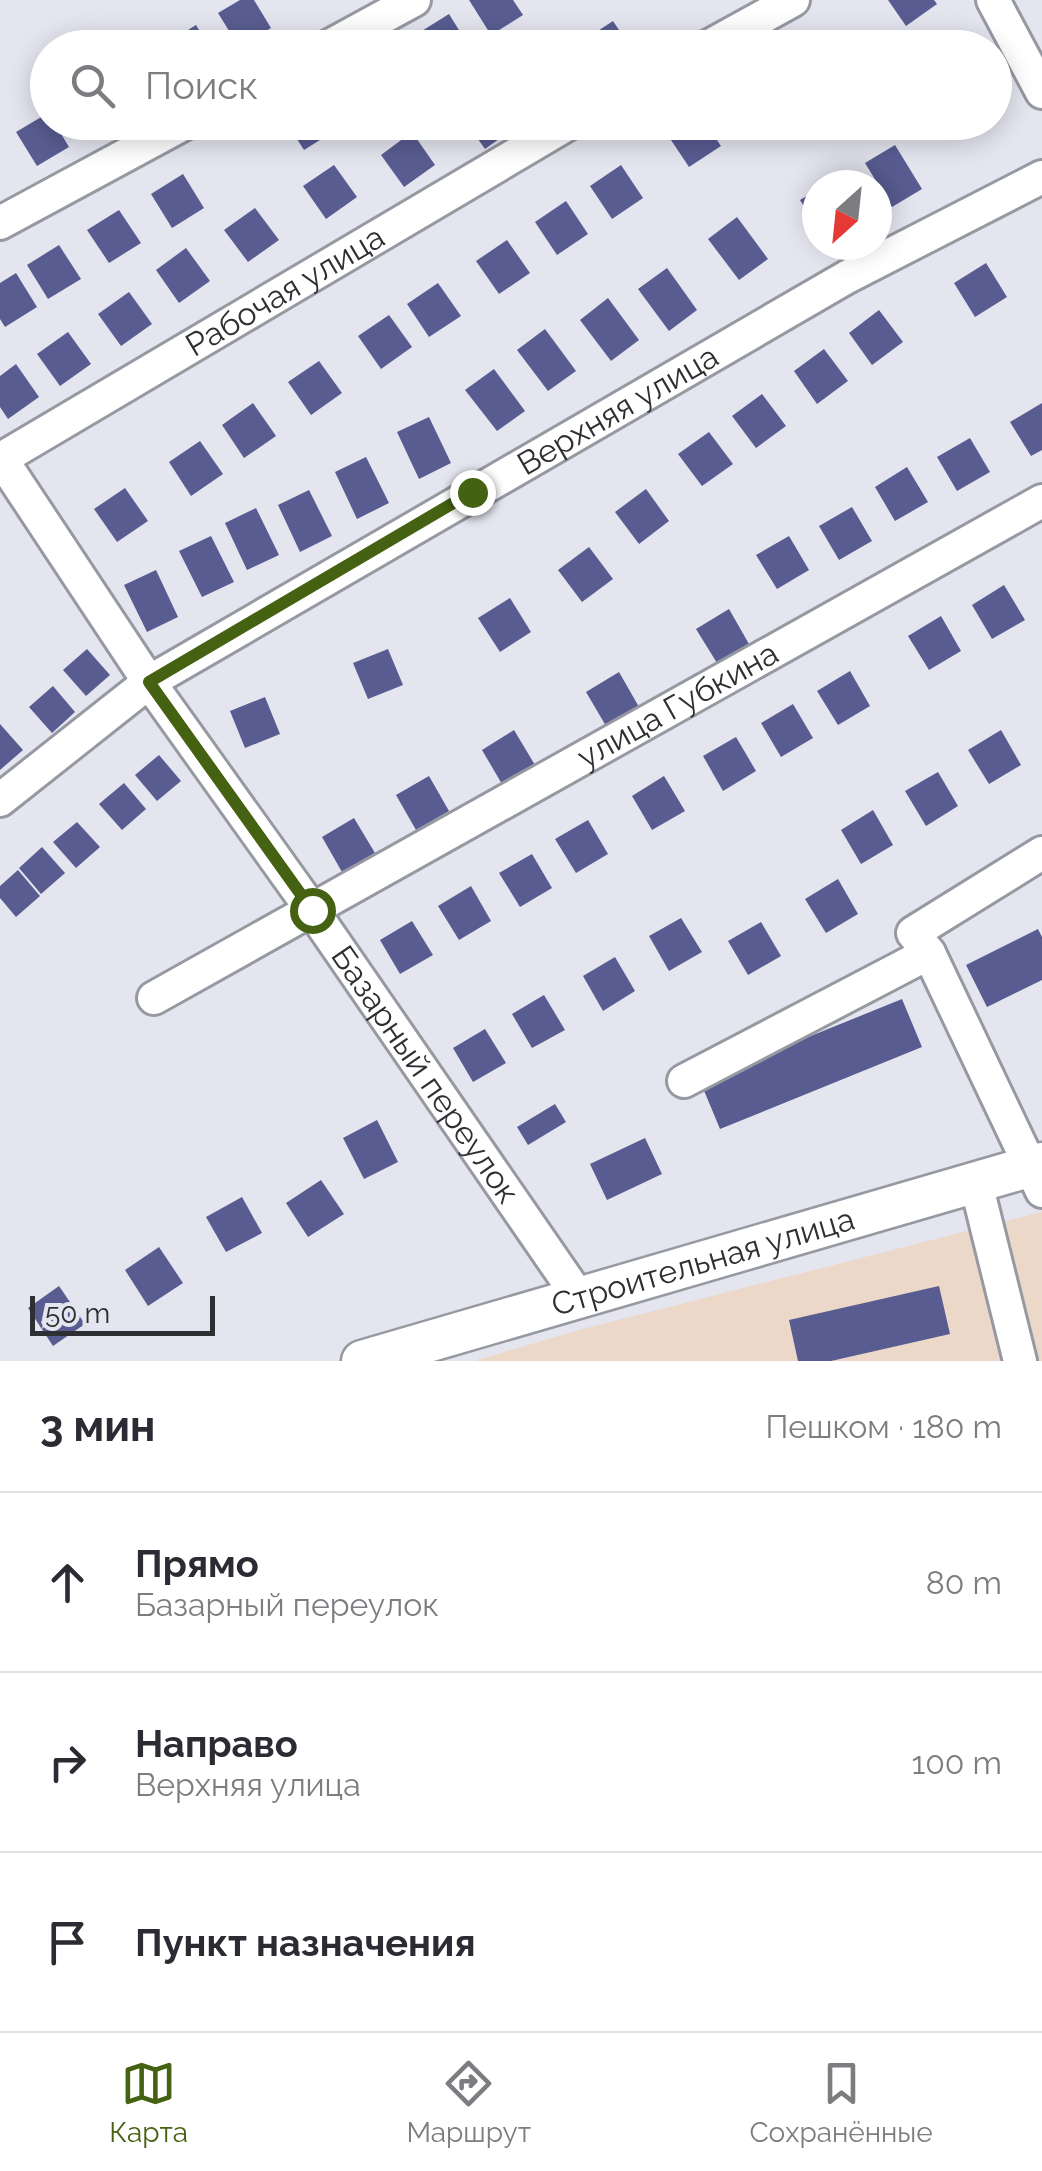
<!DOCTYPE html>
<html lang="ru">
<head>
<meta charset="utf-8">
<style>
	body { margin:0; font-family:Raleway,sans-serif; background:#f7f7f7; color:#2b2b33 }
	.compass { position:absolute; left:802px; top:170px; width:90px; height:90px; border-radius:50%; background:#fff; box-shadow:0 5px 25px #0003; rotate:207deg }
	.scale { position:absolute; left:30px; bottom:25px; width:185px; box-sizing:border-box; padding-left:10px; border:5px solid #2e2f32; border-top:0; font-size:28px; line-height:35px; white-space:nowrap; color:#2e2f32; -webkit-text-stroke:8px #e4e5ef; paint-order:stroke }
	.stop { position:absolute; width:30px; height:30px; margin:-22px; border:8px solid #456112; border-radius:50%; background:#fff }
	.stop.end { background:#456112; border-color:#fff; box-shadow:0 2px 10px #0008 }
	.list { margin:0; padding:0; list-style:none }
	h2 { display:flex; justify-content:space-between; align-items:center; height:130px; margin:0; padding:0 40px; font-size:42px }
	h2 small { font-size:32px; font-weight:400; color:#7c7c81 }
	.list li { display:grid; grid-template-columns:65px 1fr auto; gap:30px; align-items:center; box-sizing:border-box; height:180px; padding:0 40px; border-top:2px solid #e1e1e2 }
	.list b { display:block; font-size:38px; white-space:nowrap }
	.list p { margin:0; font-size:32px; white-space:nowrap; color:#7c7c81 }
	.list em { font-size:32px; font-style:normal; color:#7c7c81 }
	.icon { flex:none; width:55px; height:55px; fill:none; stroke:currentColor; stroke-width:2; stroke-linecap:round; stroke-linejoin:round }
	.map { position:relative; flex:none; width:1042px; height:1361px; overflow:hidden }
	.search { position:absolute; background:#fff; box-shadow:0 5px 25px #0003; left:30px; right:30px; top:30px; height:110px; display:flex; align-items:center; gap:25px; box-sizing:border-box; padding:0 35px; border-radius:55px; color:#7c7c81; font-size:38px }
	.sheet { height:670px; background:#fff }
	nav { display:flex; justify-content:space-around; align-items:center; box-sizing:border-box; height:140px; border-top:2px solid #e1e1e2; background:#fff; font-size:28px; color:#7c7c81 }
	nav a { display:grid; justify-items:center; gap:5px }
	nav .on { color:#456112 }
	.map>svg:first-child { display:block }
</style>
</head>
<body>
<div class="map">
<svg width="1042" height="1361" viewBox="0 0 1042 1361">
	<rect width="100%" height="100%" fill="#e4e5ef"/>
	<polygon fill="#ebd8c8" points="1042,1212 1042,1361 474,1361 579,1330"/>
	<g fill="#585c91">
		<polygon points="240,0 254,0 271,28 239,47 218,13"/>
		<polygon points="469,0 513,0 523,15 491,35"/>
		<polygon points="888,0 934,0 937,4 906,26"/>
		<polygon points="449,14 470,48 425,48 417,34"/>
		<polygon points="613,21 631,48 585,48 581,42"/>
		<polygon points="196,25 210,48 166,48 164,45"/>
		<polygon points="48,113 48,122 54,122 69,147 37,166 16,132"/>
		<polygon points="286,122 331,122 336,130 304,150"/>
		<polygon points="466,122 513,122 516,127 485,149"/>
		<polygon points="684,122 705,122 721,146 689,167 667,134"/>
		<polygon points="726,122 753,122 734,135"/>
		<polygon points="412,132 435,165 404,187 381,155"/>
		<polygon points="895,145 922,189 892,207 865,163"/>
		<polygon points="334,165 357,197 326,219 303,186"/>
		<polygon points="621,165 643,198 612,219 590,186"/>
		<polygon points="183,174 204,208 172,228 151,194"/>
		<polygon points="817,190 817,227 800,200"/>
		<polygon points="566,201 588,234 557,255 535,222"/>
		<polygon points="255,208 279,240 248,262 224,230"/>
		<polygon points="119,210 141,243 109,263 87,230"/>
		<polygon points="737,217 768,259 739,280 708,239"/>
		<polygon points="507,240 530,273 499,294 476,261"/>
		<polygon points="59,245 81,279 48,299 27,265"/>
		<polygon points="186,248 210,281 179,303 156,270"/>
		<polygon points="986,263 1007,297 975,317 954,283"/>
		<polygon points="667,268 697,310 669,331 638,289"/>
		<polygon points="16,273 37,307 5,327 0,319 0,283"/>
		<polygon points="438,283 461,316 429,337 407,304"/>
		<polygon points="129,292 152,324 121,346 98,314"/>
		<polygon points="608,298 639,340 611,361 580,320"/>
		<polygon points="879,310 903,342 872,365 849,333"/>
		<polygon points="389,315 412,347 381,369 358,336"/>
		<polygon points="545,329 576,371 548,391 517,350"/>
		<polygon points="68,332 91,364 60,386 37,354"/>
		<polygon points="824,349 848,381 817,404 794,371"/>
		<polygon points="319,361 342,393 311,415 288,382"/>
		<polygon points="16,364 39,397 8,419 0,407 0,376"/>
		<polygon points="494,369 525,411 497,431 465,390"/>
		<polygon points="762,394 786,426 756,448 732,416"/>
		<polygon points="253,403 276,436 244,458 222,425"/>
		<polygon points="1042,403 1042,450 1031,456 1010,422"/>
		<polygon points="429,417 451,463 419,479 397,432"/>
		<polygon points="709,432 733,464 702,486 678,454"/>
		<polygon points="970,438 990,472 957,491 937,457"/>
		<polygon points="200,441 223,474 191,496 169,462"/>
		<polygon points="366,457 389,503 357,519 335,472"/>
		<polygon points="907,467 928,502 895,521 875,487"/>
		<polygon points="125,488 148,521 117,542 94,509"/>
		<polygon points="646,489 669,521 639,544 615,512"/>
		<polygon points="309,490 332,536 300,552 278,505"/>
		<polygon points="852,507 872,541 839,560 819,526"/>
		<polygon points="256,508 279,555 247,570 225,523"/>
		<polygon points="211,536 234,582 202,597 179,551"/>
		<polygon points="789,536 809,570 777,589 756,555"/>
		<polygon points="589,547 613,579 582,602 558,570"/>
		<polygon points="156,570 178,617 147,632 124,585"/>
		<polygon points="1004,585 1025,620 992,639 972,605"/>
		<polygon points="510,598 531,632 500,652 478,618"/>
		<polygon points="729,609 749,644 717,663 696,629"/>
		<polygon points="941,616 961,651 929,670 908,636"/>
		<polygon points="87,649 110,675 86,696 63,670"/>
		<polygon points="388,649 403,685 368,699 353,663"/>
		<polygon points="850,671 870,706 838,725 817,691"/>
		<polygon points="619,672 639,707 606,726 586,692"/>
		<polygon points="53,686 75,712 52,733 29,707"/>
		<polygon points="265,697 280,734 245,748 230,711"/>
		<polygon points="793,704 813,738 781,757 761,723"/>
		<polygon points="0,724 23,750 0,770"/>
		<polygon points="514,730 535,765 502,784 482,750"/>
		<polygon points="1001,730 1021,765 989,784 968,750"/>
		<polygon points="736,737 756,771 723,791 703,756"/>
		<polygon points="159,755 181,781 157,801 135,775"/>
		<polygon points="938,772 958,806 926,826 905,791"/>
		<polygon points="429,776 449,811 416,830 396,795"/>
		<polygon points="664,776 685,811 652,830 632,796"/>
		<polygon points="124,783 146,809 122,830 99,804"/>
		<polygon points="873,810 893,845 861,864 841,830"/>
		<polygon points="354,818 375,853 342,872 322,837"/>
		<polygon points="588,820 608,854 576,873 555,839"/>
		<polygon points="77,822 100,847 76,868 53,842"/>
		<polygon points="42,847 65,873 41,894 19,868"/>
		<polygon points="532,854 552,888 520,907 499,873"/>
		<polygon points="18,870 40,896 16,917 0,898 0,886"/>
		<polygon points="838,879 858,914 826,933 805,899"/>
		<polygon points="471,886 491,921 459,940 438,906"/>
		<polygon points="681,918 702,952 669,971 649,936"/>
		<polygon points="412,921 433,955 400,974 380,940"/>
		<polygon points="761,922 781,956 748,975 728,941"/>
		<polygon points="1038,929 1042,937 1042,980 987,1007 966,965"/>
		<polygon points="615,957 635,991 603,1011 583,976"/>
		<polygon points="544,995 565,1030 532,1048 512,1014"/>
		<polygon points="902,999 922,1047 720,1129 700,1081"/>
		<polygon points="485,1029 506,1063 473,1082 453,1048"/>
		<polygon points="555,1104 566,1122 528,1145 517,1127"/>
		<polygon points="377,1120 398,1162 364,1179 343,1138"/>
		<polygon points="645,1138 662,1174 607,1200 590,1164"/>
		<polygon points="321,1180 344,1214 308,1237 286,1203"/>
		<polygon points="242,1197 262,1233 226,1252 206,1217"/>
		<polygon points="159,1247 183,1283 148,1306 125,1270"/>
		<polygon points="59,1286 85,1324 53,1346 28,1308"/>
		<polygon points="939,1286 950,1334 831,1361 798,1361 789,1320"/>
	</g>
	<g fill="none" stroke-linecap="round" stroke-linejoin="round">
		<defs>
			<g id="minor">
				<polyline points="993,0 1042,92"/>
				<polyline points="326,48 414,0"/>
				<polyline points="706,48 793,0"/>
				<polyline points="0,223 187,122"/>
				<path id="s1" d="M0 457 149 682 312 910 578 1296"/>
				<path id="s2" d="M1 459 571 122"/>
				<path id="s3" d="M0 800 149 682 847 277 1042 177"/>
				<polyline points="1042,853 913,933 929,953 1042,1191"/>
				<path id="s4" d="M154 998 1042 501"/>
				<polyline points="684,1081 929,953"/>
				<polyline points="976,1183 1020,1361"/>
			</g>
			<g id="major">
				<path id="s5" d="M362 1361 1042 1163"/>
			</g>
		</defs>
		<use href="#minor" stroke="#9799a2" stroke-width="38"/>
		<use href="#major" stroke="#9799a2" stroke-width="45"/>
		<use href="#minor" stroke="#fff" stroke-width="32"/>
		<use href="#major" stroke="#fff" stroke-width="40"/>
	</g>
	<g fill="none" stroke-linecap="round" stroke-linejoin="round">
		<polyline stroke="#456112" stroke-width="12" points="312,910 149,682 472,492"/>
	</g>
	<g text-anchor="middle" stroke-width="10" stroke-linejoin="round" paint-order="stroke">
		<g font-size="32" fill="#2e2f32" stroke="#e4e5ef">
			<text dy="11" stroke="none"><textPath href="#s2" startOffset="330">Рабочая улица</textPath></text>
			<text dy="11" stroke="none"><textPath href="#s3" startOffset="732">Верхняя улица</textPath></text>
			<text dy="11" stroke="none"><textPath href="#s4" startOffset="600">улица Губкина</textPath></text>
			<text dy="11" stroke="none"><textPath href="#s1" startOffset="750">Базарный переулок</textPath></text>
			<text dy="11" stroke="none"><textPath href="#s5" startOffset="355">Строительная улица</textPath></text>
		</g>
	</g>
</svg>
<svg class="compass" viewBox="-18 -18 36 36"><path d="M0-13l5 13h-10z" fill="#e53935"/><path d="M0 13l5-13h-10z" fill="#7c7c81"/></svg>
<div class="scale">50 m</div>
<div class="stop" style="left:312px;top:910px"></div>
<div class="stop end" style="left:472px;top:492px"></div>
<div class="search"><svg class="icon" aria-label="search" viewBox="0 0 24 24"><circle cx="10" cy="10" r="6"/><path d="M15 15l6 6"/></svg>Поиск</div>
</div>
<section class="sheet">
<h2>3 мин<small>Пешком · 180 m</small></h2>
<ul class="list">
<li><svg class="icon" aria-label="ahead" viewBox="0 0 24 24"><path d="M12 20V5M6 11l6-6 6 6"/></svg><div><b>Прямо</b><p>Базарный переулок</p></div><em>80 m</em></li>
<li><svg class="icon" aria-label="right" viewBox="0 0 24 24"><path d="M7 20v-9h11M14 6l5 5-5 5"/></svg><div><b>Направо</b><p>Верхняя улица</p></div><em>100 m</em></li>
<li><svg class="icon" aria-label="arrive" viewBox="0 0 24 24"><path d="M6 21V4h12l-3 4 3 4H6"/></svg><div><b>Пункт назначения</b></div></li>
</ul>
</section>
<nav>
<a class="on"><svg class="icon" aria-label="map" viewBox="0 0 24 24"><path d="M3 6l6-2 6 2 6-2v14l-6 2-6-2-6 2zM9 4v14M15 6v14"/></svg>Карта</a>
<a><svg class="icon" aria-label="directions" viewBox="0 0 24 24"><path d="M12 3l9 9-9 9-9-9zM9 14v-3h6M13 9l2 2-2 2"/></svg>Маршрут</a>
<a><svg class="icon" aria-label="saved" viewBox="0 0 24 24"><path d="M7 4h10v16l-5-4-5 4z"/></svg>Сохранённые</a>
</nav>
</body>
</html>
